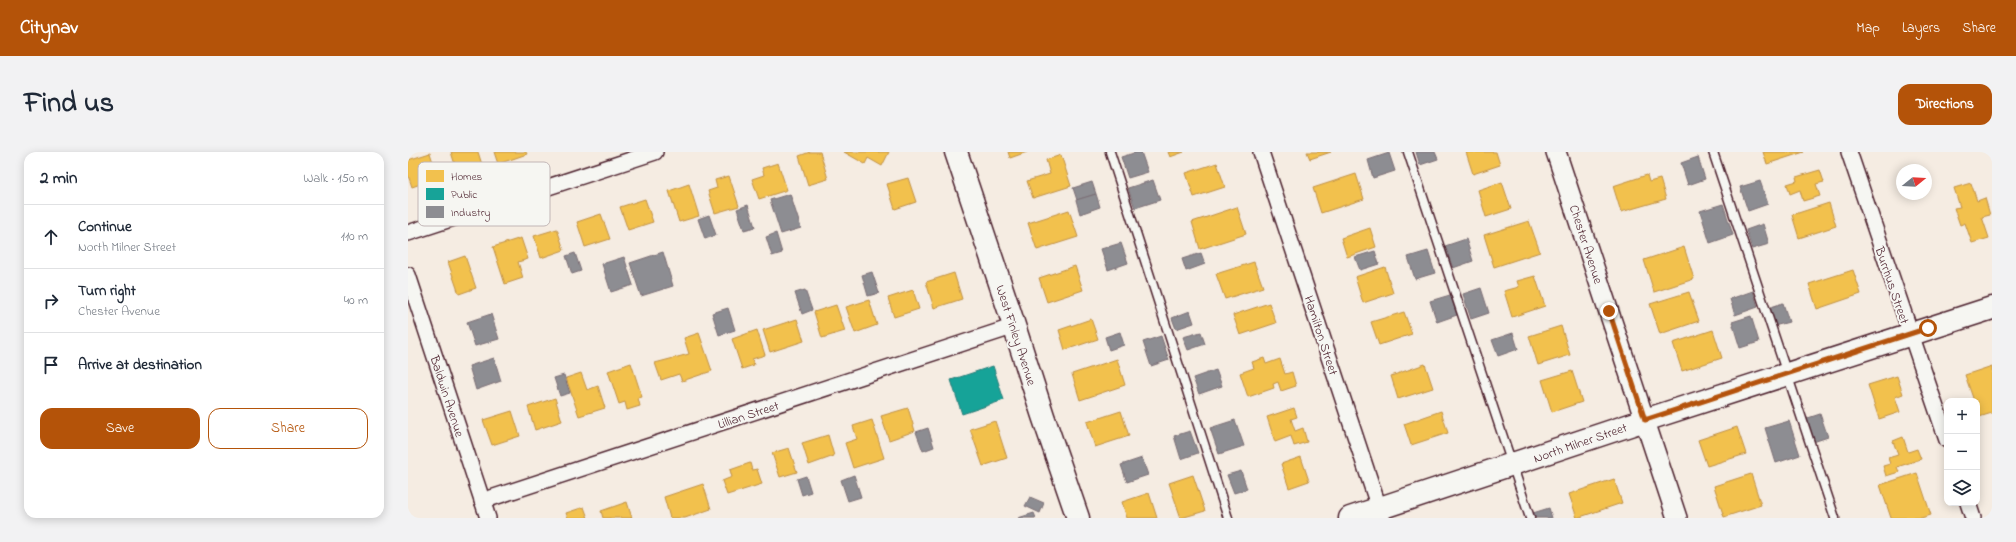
<!DOCTYPE html>
<html lang="en">
<head>
<meta charset="utf-8">
<style>
	body { margin:0; font-family:"Indie Flower",sans-serif; background:#f2f2f3; color:#1f2937 }
	.controls { position:absolute; right:12px; bottom:12px; display:grid; overflow:hidden; border-radius:8px; box-shadow:0 2px 10px #0003 }
	.controls button { width:36px; height:36px; display:grid; place-items:center; padding:0; border:0; border-bottom:1px solid #e0e1e3; background:#fff; color:#1f2937; font:20px sans-serif }
	.compass { position:absolute; left:1488px; top:12px; width:36px; height:36px; border-radius:50%; background:#fff; box-shadow:0 2px 10px #0003; rotate:72deg }
	.stop { position:absolute; width:12px; height:12px; margin:-9px; border:3px solid #b45309; border-radius:50%; background:#fff }
	.stop.end { background:#b45309; border-color:#fff; box-shadow:0 1px 4px #0008 }
	.list { margin:0; padding:0; list-style:none }
	h2 { display:flex; justify-content:space-between; align-items:center; height:52px; margin:0; padding:0 16px; font-size:17px }
	h2 small { font-size:13px; font-weight:400; color:#747a83 }
	.list li { display:grid; grid-template-columns:26px 1fr auto; gap:12px; align-items:center; box-sizing:border-box; height:64px; padding:0 16px; border-top:1px solid #e0e1e3 }
	.list b { display:block; font-size:15px; white-space:nowrap }
	.list p { margin:0; font-size:13px; white-space:nowrap; color:#747a83 }
	.list em { font-size:13px; font-style:normal; color:#747a83 }
	.actions { display:flex; gap:8px; padding:12px 16px }
	.actions a { flex:1; padding:9px 0; border:1px solid #b45309; border-radius:12px; text-align:center; font-size:14px; color:#b45309 }
	.actions .main { background:#b45309; color:#fff }
	.icon { flex:none; width:22px; height:22px; fill:none; stroke:currentColor; stroke-width:2; stroke-linecap:round; stroke-linejoin:round }
	.map { position:relative; flex:none; width:1584px; height:366px; overflow:hidden; border-radius:12px }
	header { display:flex; align-items:center; gap:24px; box-sizing:border-box; height:56px; padding:0 20px; background:#b45309; color:#fff }
	header strong { font-size:19px }
	nav { display:flex; gap:22px; margin-inline-start:auto; font-size:14px }
	.intro { display:flex; align-items:center; justify-content:space-between; box-sizing:border-box; height:96px; padding:0 24px }
	h1 { margin:0; font-size:28px }
	.button { padding:10px 18px; border-radius:12px; background:#b45309; color:#fff; font-size:14px; font-weight:700 }
	main { display:flex; gap:24px; padding:0 24px }
	aside { flex:1; background:#fff; border-radius:12px; box-shadow:0 2px 10px #0003 }
	.map>svg:first-child { display:block }
</style>
</head>
<body>
<header>
<strong>Citynav</strong>
<nav><a>Map</a><a>Layers</a><a>Share</a></nav>
</header>
<div class="intro"><h1>Find us</h1><a class="button">Directions</a></div>
<main>
<aside>
<h2>2 min<small>Walk · 150 m</small></h2>
<ul class="list">
<li><svg class="icon" aria-label="ahead" viewBox="0 0 24 24"><path d="M12 20V5M6 11l6-6 6 6"/></svg><div><b>Continue</b><p>North Milner Street</p></div><em>110 m</em></li>
<li><svg class="icon" aria-label="right" viewBox="0 0 24 24"><path d="M7 20v-9h11M14 6l5 5-5 5"/></svg><div><b>Turn right</b><p>Chester Avenue</p></div><em>40 m</em></li>
<li><svg class="icon" aria-label="arrive" viewBox="0 0 24 24"><path d="M6 21V4h12l-3 4 3 4H6"/></svg><div><b>Arrive at destination</b></div></li>
</ul>
<div class="actions"><a class="main">Save</a><a>Share</a></div>
</aside>
<div class="map">
<svg width="1584" height="366" viewBox="0 0 1584 366">
	<rect width="100%" height="100%" fill="#f5ece2"/>
	<filter id="ink" filterUnits="userSpaceOnUse"><feTurbulence type="fractalNoise" baseFrequency=".025" numOctaves="2"/><feDisplacementMap in="SourceGraphic" scale="8" xChannelSelector="R" yChannelSelector="G"/><feConvolveMatrix kernelMatrix="1 2 1 2 8 2 1 2 1" color-interpolation-filters="sRGB"/></filter>
	<g filter="url(#ink)">
		<g fill="#f2c14e" stroke="#c09044">
			<polygon points="43,0 70,0 76,19 63,23 61,15 49,19"/>
			<polygon points="86,0 118,0 119,2 90,12"/>
			<polygon points="402,0 412,0 420,27 400,33 391,4"/>
			<polygon points="436,0 481,0 474,14 460,6 457,12"/>
			<polygon points="600,0 619,0 602,6"/>
			<polygon points="760,0 776,0 762,5"/>
			<polygon points="899,0 923,0 902,7"/>
			<polygon points="1058,0 1088,0 1092,13 1065,22"/>
			<polygon points="1355,0 1396,0 1359,12"/>
			<polygon points="22,1 30,26 4,35 0,23 0,8"/>
			<polygon points="653,3 663,34 625,46 619,29 642,22 638,8"/>
			<polygon points="370,11 379,38 351,47 344,27 356,23 354,16"/>
			<polygon points="809,11 817,35 786,45 778,21"/>
			<polygon points="1412,18 1416,30 1408,32 1412,44 1395,49 1392,38 1382,42 1379,32 1389,29 1388,25"/>
			<polygon points="948,22 956,47 913,61 905,36"/>
			<polygon points="1239,23 1241,30 1252,27 1258,47 1213,60 1205,34"/>
			<polygon points="321,24 331,54 307,61 300,39 309,36 307,28"/>
			<polygon points="500,26 508,50 487,57 479,32"/>
			<polygon points="1094,30 1103,57 1078,65 1070,38"/>
			<polygon points="1563,31 1569,49 1577,46 1582,63 1574,65 1581,86 1564,91 1557,71 1552,73 1546,56 1552,55 1546,36"/>
			<polygon points="281,32 291,64 271,70 261,39"/>
			<polygon points="237,47 245,70 220,78 212,55"/>
			<polygon points="1421,51 1428,74 1391,86 1384,63"/>
			<polygon points="829,55 838,82 792,97 784,70"/>
			<polygon points="661,58 670,85 629,98 620,71"/>
			<polygon points="193,62 202,87 177,95 169,70"/>
			<polygon points="1121,69 1132,100 1086,115 1076,83"/>
			<polygon points="962,76 968,95 939,105 933,86"/>
			<polygon points="149,77 156,98 133,106 126,84"/>
			<polygon points="113,86 120,107 110,110 115,126 97,132 85,95"/>
			<polygon points="1276,95 1286,127 1246,140 1236,108"/>
			<polygon points="57,104 68,136 51,142 40,110"/>
			<polygon points="846,110 855,135 817,147 808,122"/>
			<polygon points="667,114 675,138 639,150 631,126"/>
			<polygon points="977,115 985,141 955,151 947,125"/>
			<polygon points="1445,118 1453,142 1409,157 1401,132"/>
			<polygon points="546,121 554,147 526,156 518,130"/>
			<polygon points="1127,124 1137,154 1104,165 1096,139 1111,135 1109,129"/>
			<polygon points="505,138 511,157 486,165 480,146"/>
			<polygon points="1281,140 1291,169 1252,182 1242,152"/>
			<polygon points="461,148 469,173 447,181 438,155"/>
			<polygon points="861,151 868,171 832,183 825,163"/>
			<polygon points="428,153 437,179 414,186 406,160"/>
			<polygon points="996,160 1004,182 971,193 963,170"/>
			<polygon points="389,167 396,189 362,200 355,178"/>
			<polygon points="683,167 690,187 657,198 651,178"/>
			<polygon points="1153,174 1162,203 1130,213 1121,184"/>
			<polygon points="349,178 357,203 344,207 346,213 334,217 324,187"/>
			<polygon points="1305,178 1314,206 1274,219 1265,191"/>
			<polygon points="291,181 304,219 274,229 271,222 253,228 247,211 281,202 276,186"/>
			<polygon points="856,206 858,212 872,207 877,222 884,220 888,234 873,239 870,230 865,232 866,236 840,245 832,221 846,216 844,210"/>
			<polygon points="709,207 717,233 672,248 664,222"/>
			<polygon points="223,211 234,245 230,246 232,254 219,258 217,250 211,252 200,219"/>
			<polygon points="1017,212 1025,236 990,247 983,224"/>
			<polygon points="1584,214 1584,261 1571,265 1569,249 1566,249 1557,223"/>
			<polygon points="1164,219 1174,250 1144,260 1134,228"/>
			<polygon points="173,221 179,238 190,234 197,256 171,264 158,226"/>
			<polygon points="1489,224 1495,242 1487,245 1492,260 1471,267 1460,233"/>
			<polygon points="147,246 154,269 127,278 120,255"/>
			<polygon points="500,256 507,279 481,288 473,264"/>
			<polygon points="886,256 889,265 883,267 887,279 895,276 899,290 886,294 883,284 867,290 859,265"/>
			<polygon points="104,259 112,284 84,293 75,268"/>
			<polygon points="713,259 721,284 687,295 679,270"/>
			<polygon points="1033,259 1040,281 1003,293 996,272"/>
			<polygon points="464,268 476,306 445,316 437,291 449,287 445,274"/>
			<polygon points="587,269 599,306 575,314 562,277"/>
			<polygon points="1329,275 1338,302 1299,314 1290,288"/>
			<polygon points="420,283 426,304 401,313 394,291"/>
			<polygon points="1495,285 1500,300 1509,297 1513,307 1489,315 1491,320 1478,324 1475,314 1482,312 1480,306 1490,303 1485,289"/>
			<polygon points="381,296 389,320 372,325 364,301"/>
			<polygon points="893,305 901,329 881,336 873,312"/>
			<polygon points="342,311 344,318 349,317 354,332 319,343 314,329 324,325 322,318"/>
			<polygon points="1509,321 1523,363 1513,366 1483,366 1472,333"/>
			<polygon points="1343,322 1353,353 1316,365 1306,334"/>
			<polygon points="785,323 797,359 773,366 761,331"/>
			<polygon points="1206,327 1214,351 1169,366 1161,342"/>
			<polygon points="295,332 303,357 277,366 262,366 256,345"/>
			<polygon points="741,341 749,366 719,366 714,350"/>
			<polygon points="219,350 224,366 195,366 193,359"/>
			<polygon points="176,355 180,366 160,366 158,361"/>
		</g>
		<polygon fill="#17a398" stroke="#267b77" points="585,214 596,248 554,262 543,228"/>
		<g fill="#8d8d92" stroke="#796c73">
			<polygon points="729,0 733,0 740,20 720,26 713,5"/>
			<polygon points="1008,0 1027,0 1030,7 1012,13"/>
			<polygon points="981,1 987,19 965,26 960,8"/>
			<polygon points="1290,5 1297,27 1280,33 1273,11"/>
			<polygon points="745,28 752,48 727,56 720,36"/>
			<polygon points="1352,29 1360,52 1340,59 1332,35"/>
			<polygon points="684,30 688,42 669,48 665,36"/>
			<polygon points="382,42 393,76 373,82 362,48"/>
			<polygon points="688,42 692,55 672,62 668,48"/>
			<polygon points="1315,52 1325,83 1302,91 1292,59"/>
			<polygon points="340,53 347,75 336,78 329,57"/>
			<polygon points="301,63 308,83 297,87 290,67"/>
			<polygon points="1355,72 1361,92 1344,97 1338,78"/>
			<polygon points="368,81 374,101 364,104 358,85"/>
			<polygon points="1058,87 1065,109 1045,116 1037,94"/>
			<polygon points="713,91 720,111 700,118 693,97"/>
			<polygon points="967,99 971,112 952,118 947,105"/>
			<polygon points="1020,99 1027,121 1007,127 1000,105"/>
			<polygon points="255,100 265,134 233,144 222,111"/>
			<polygon points="167,101 173,119 164,122 158,104"/>
			<polygon points="793,101 797,112 778,119 774,107"/>
			<polygon points="216,105 225,133 203,140 194,112"/>
			<polygon points="464,120 471,141 460,144 454,123"/>
			<polygon points="1073,136 1081,161 1063,167 1055,142"/>
			<polygon points="397,138 404,158 394,162 387,141"/>
			<polygon points="1345,139 1350,155 1327,163 1322,147"/>
			<polygon points="1042,143 1049,163 1029,170 1022,149"/>
			<polygon points="1375,151 1381,170 1366,174 1360,156"/>
			<polygon points="320,156 327,178 311,183 304,161"/>
			<polygon points="782,159 786,171 768,177 764,166"/>
			<polygon points="83,162 91,187 67,194 59,170"/>
			<polygon points="1343,164 1351,190 1332,196 1324,170"/>
			<polygon points="712,180 716,193 701,198 697,185"/>
			<polygon points="793,180 797,192 780,198 775,185"/>
			<polygon points="1105,181 1110,197 1090,204 1084,188"/>
			<polygon points="753,184 761,208 743,214 735,190"/>
			<polygon points="86,206 93,229 68,238 61,214"/>
			<polygon points="808,218 814,234 791,242 785,226"/>
			<polygon points="156,223 162,241 152,244 146,226"/>
			<polygon points="1412,262 1420,285 1405,290 1397,267"/>
			<polygon points="827,268 836,294 811,302 802,276"/>
			<polygon points="1381,269 1392,303 1368,311 1357,276"/>
			<polygon points="520,276 526,295 515,299 508,280"/>
			<polygon points="782,279 790,301 773,307 766,284"/>
			<polygon points="734,306 740,323 719,330 713,313"/>
			<polygon points="833,319 839,337 826,341 819,323"/>
			<polygon points="446,323 453,345 440,349 433,328"/>
			<polygon points="398,324 403,340 394,343 389,327"/>
			<polygon points="622,345 636,351 632,361 617,354"/>
			<polygon points="1141,356 1144,366 1126,366 1125,361"/>
			<polygon points="626,361 628,366 610,366"/>
		</g>
		<g fill="none" stroke-linecap="round" stroke-linejoin="round">
			<defs>
				<g id="service">
					<polyline points="702,0 820,366"/>
					<polyline points="1000,0 1122,366"/>
					<polyline points="1305,0 1427,366"/>
				</g>
				<g id="minor">
					<polyline points="853,0 974,365"/>
					<polyline points="1441,0 1539,288"/>
					<polyline points="0,81 247,0"/>
					<polyline points="0,123 80,366"/>
					<polyline points="74,349 607,174"/>
					<polyline points="1560,351 1565,366"/>
				</g>
				<polyline id="tertiary" points="1148,0 1269,366"/>
				<g id="secondary">
					<polyline points="548,0 601,158 635,264 670,366"/>
					<polyline points="942,366 1237,268 1584,156"/>
				</g>
			</defs>
			<use href="#service" stroke="#4a1f2b" stroke-width="11"/>
			<use href="#minor" stroke="#4a1f2b" stroke-width="18"/>
			<use href="#tertiary" stroke="#4a1f2b" stroke-width="22"/>
			<use href="#secondary" stroke="#4a1f2b" stroke-width="25"/>
			<use href="#service" stroke="#f6f6f2" stroke-width="8"/>
			<use href="#minor" stroke="#f6f6f2" stroke-width="15"/>
			<use href="#tertiary" stroke="#f6f6f2" stroke-width="19"/>
			<use href="#secondary" stroke="#f6f6f2" stroke-width="22"/>
		</g>
	</g>
	<g fill="none" stroke-linecap="round" stroke-linejoin="round" filter="url(#ink)">
		<polyline stroke="#b45309" stroke-width="5" points="1201,159 1237,268 1520,176"/>
	</g>
	<g text-anchor="middle" stroke-width="4" stroke-linejoin="round" paint-order="stroke">
		<g font-size="13" fill="#4a1f2b" stroke="#f6f6f2">
			<text transform="translate(1179 92) rotate(72)" y="5">Chester Avenue</text>
			<text transform="translate(1485 133) rotate(71)" y="5">Burrhus Street</text>
			<text transform="translate(609 183) rotate(72)" y="5">West Finley Avenue</text>
			<text transform="translate(914 183) rotate(72)" y="5">Hamilton Street</text>
			<text transform="translate(40 244) rotate(72)" y="5">Baldwin Avenue</text>
			<text transform="translate(340 262) rotate(-18)" y="5">Lillian Street</text>
			<text transform="translate(1172 290) rotate(-19)" y="5">North Milner Street</text>
		</g>
	</g>
	<rect x="10" y="10" width="132" height="64" rx="6" fill="#f6f6f2" stroke="#c2b6b6" stroke-width="1"/>
	<rect x="18" y="18" width="18" height="12" fill="#f2c14e"/>
	<rect x="18" y="36" width="18" height="12" fill="#17a398"/>
	<rect x="18" y="54" width="18" height="12" fill="#8d8d92"/>
	<g font-size="11" fill="#4a1f2b">
		<text x="43" y="28">Homes</text>
		<text x="43" y="46">Public</text>
		<text x="43" y="64">Industry</text>
	</g>
</svg>
<div class="controls">
<button>+</button>
<button>−</button>
<button><svg class="icon" aria-label="layers" viewBox="0 0 24 24"><path d="M12 4l9 5-9 5-9-5zM3 14l9 5 9-5"/></svg></button>
</div>
<svg class="compass" viewBox="-18 -18 36 36"><path d="M0-13l5 13h-10z" fill="#e53935"/><path d="M0 13l5-13h-10z" fill="#747a83"/></svg>
<div class="stop" style="left:1520px;top:176px"></div>
<div class="stop end" style="left:1201px;top:159px"></div>
</div>
</main>
</body>
</html>
